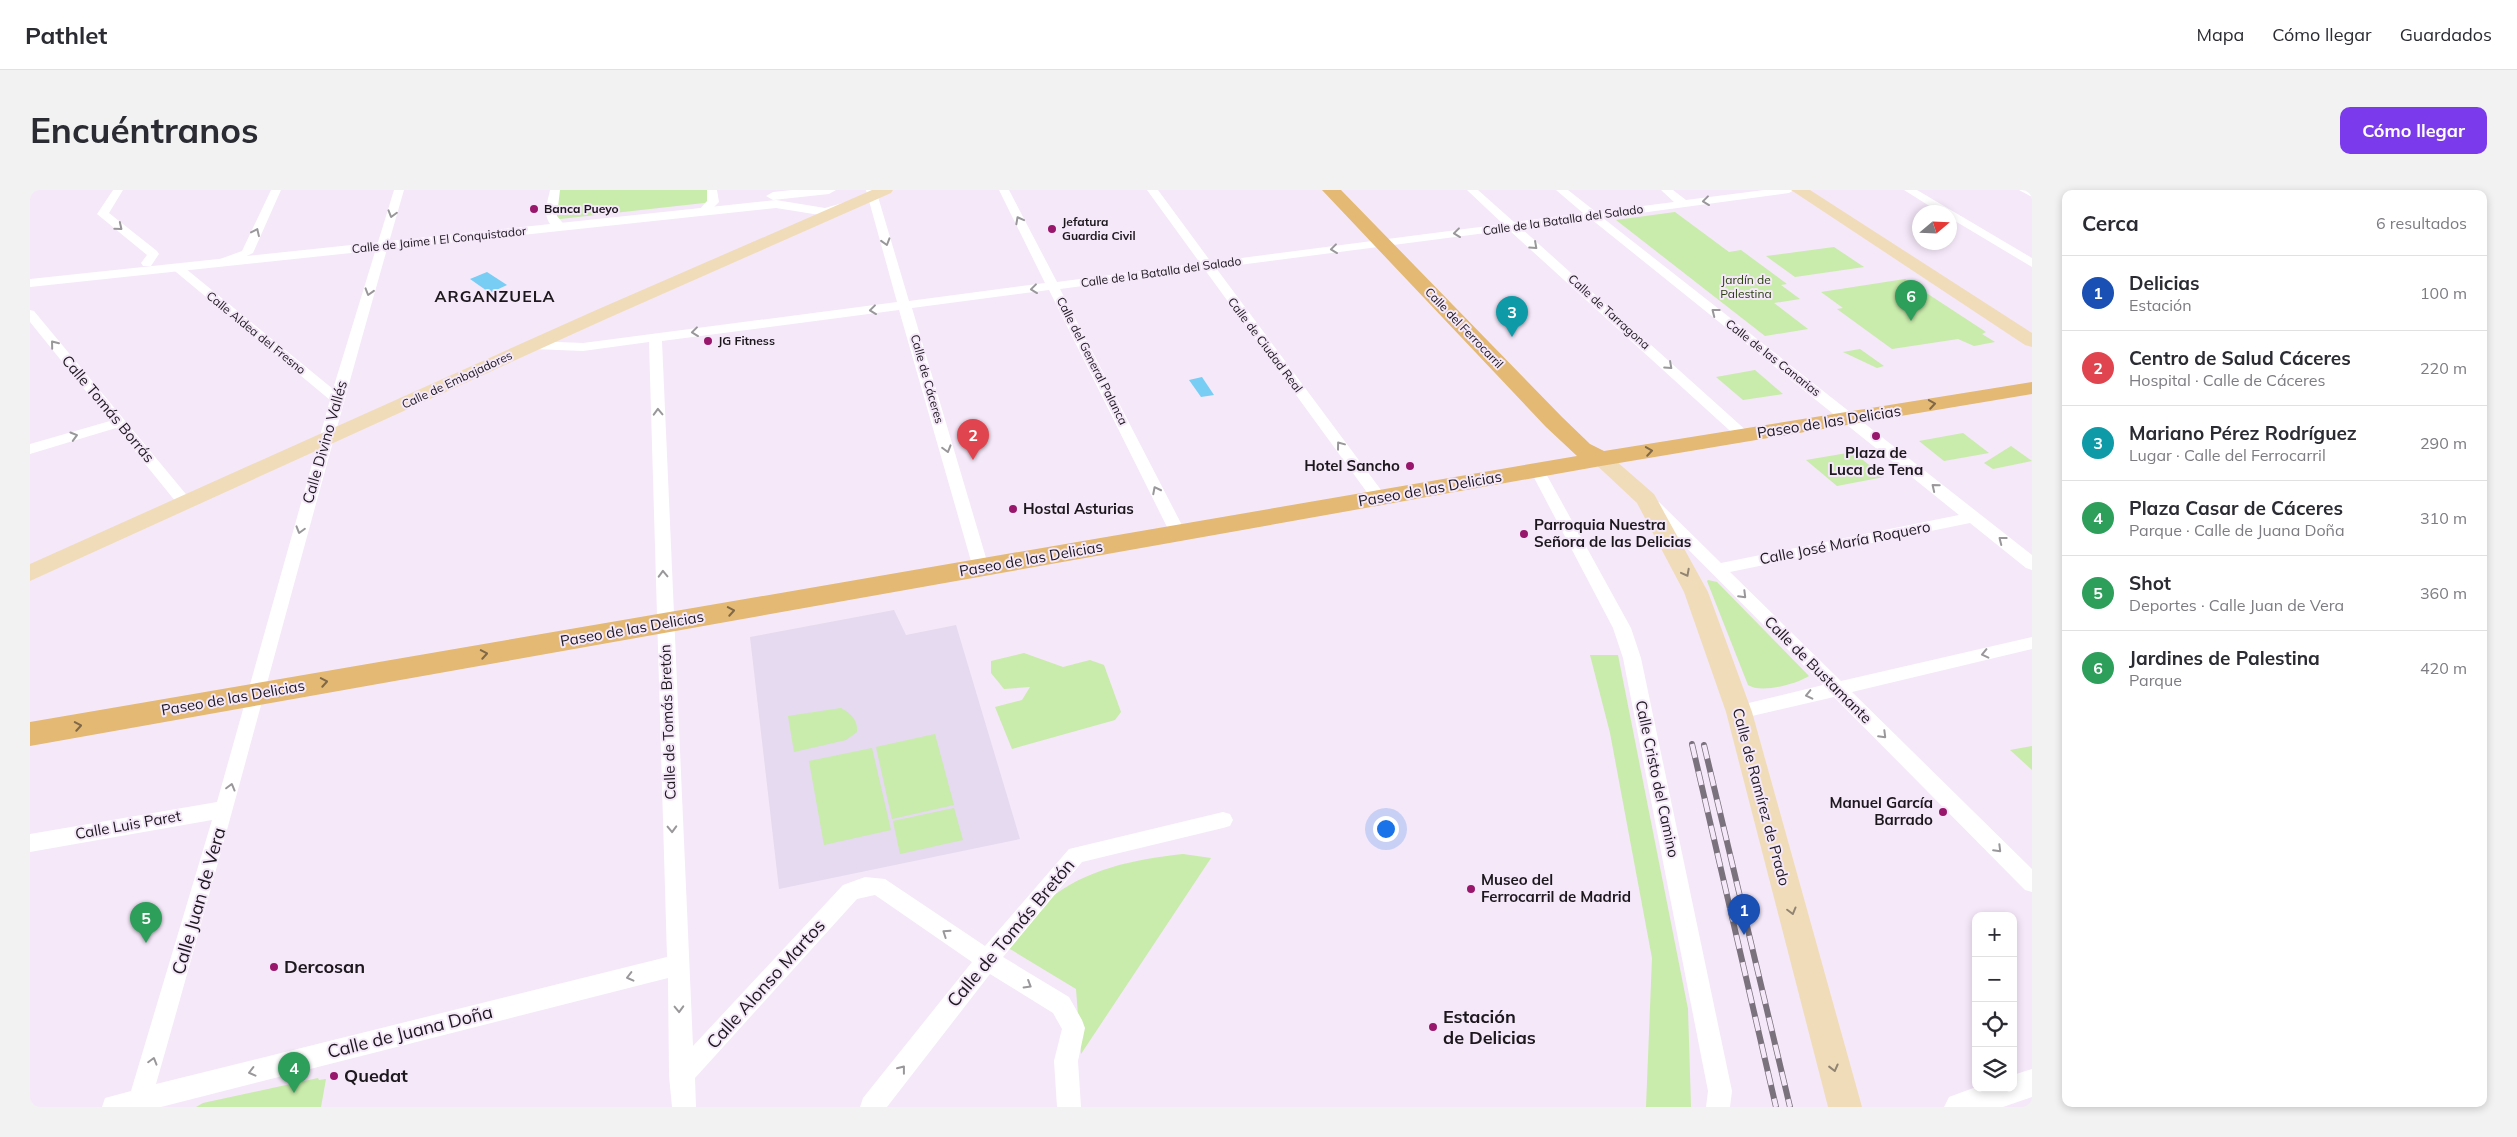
<!DOCTYPE html>
<html lang="es">
<head>
<meta charset="utf-8">
<style>
	body { margin:0; font-family:Mulish,sans-serif; background:#f2f2f3; color:#2b2b33 }
	.controls { position:absolute; right:15px; bottom:15px; display:grid; overflow:hidden; border-radius:10px; box-shadow:0 2px 8px #0003 }
	.controls button { width:45px; height:45px; display:grid; place-items:center; padding:0; border:0; border-bottom:1px solid #e1e1e2; background:#fff; color:#2b2b33; font:25px sans-serif }
	.compass { position:absolute; left:1882px; top:15px; width:45px; height:45px; border-radius:50%; background:#fff; box-shadow:0 2px 8px #0003; rotate:71deg }
	.you { position:absolute; left:1355px; top:638px; width:18px; height:18px; margin:-12px; border:4px solid #fff; border-radius:50%; background:#1a73e8; box-shadow:0 0 0 8px #1a73e833 }
	.badge { display:grid; place-items:center; width:32px; height:32px; border-radius:50%; background:#7c3aed; color:#fff; font-size:16px; font-weight:700 }
	.pin { position:absolute; translate:-50% -41px; filter:drop-shadow(0 1px 2px #0008) }
	.pin::after { content:''; position:absolute; top:26px; width:18px; height:15px; background:inherit; clip-path:polygon(0 0,100% 0,50% 100%) }
	.list { margin:0; padding:0; list-style:none }
	h2 { display:flex; justify-content:space-between; align-items:center; height:65px; margin:0; padding:0 20px; font-size:21px }
	h2 small { font-size:16px; font-weight:400; color:#7c7c81 }
	.list li { display:grid; grid-template-columns:32px 1fr auto; gap:15px; align-items:center; box-sizing:border-box; height:75px; padding:0 20px; border-top:1px solid #e1e1e2 }
	.list b { display:block; font-size:19px; white-space:nowrap }
	.list p { margin:0; font-size:16px; white-space:nowrap; color:#7c7c81 }
	.list em { font-size:16px; font-style:normal; color:#7c7c81 }
	.icon { flex:none; width:28px; height:28px; fill:none; stroke:currentColor; stroke-width:2; stroke-linecap:round; stroke-linejoin:round }
	.map { position:relative; flex:none; width:2002px; height:917px; overflow:hidden; border-radius:10px }
	header { display:flex; align-items:center; gap:30px; box-sizing:border-box; height:70px; padding:0 25px; background:#fff; border-bottom:1px solid #e1e1e2 }
	header strong { font-size:24px }
	nav { display:flex; gap:28px; margin-inline-start:auto; font-size:18px }
	.intro { display:flex; align-items:center; justify-content:space-between; box-sizing:border-box; height:120px; padding:0 30px }
	h1 { margin:0; font-size:35px }
	.button { padding:12px 22px; border-radius:10px; background:#7c3aed; color:#fff; font-size:18px; font-weight:700 }
	main { display:flex; gap:30px; padding:0 30px }
	aside { flex:1; background:#fff; border-radius:10px; box-shadow:0 2px 8px #0003 }
	.map>svg:first-child { display:block }
</style>
</head>
<body>
<header>
<strong>Pathlet</strong>
<nav><a>Mapa</a><a>Cómo llegar</a><a>Guardados</a></nav>
</header>
<div class="intro"><h1>Encuéntranos</h1><a class="button">Cómo llegar</a></div>
<main>
<div class="map">
<svg width="2002" height="917" viewBox="0 0 2002 917">
	<rect width="100%" height="100%" fill="#f5e8f9"/>
	<polygon fill="#e5daef" points="864,420 876,445 926,435 990,649 749,699 720,447"/>
	<g fill="#c9ebab">
		<polygon points="525,0 682,0 683,12 521,30"/>
		<polygon points="1645,22 1699,62 1711,60 1757,94 1751,95 1770,109 1744,113 1778,139 1735,146 1586,30"/>
		<polygon points="1804,57 1834,77 1765,87 1736,66"/>
		<polygon points="1875,89 1956,142 1952,144 1965,152 1944,156 1928,149 1862,159 1807,119 1813,118 1791,102"/>
		<polygon points="1830,159 1854,176 1847,178 1813,162"/>
		<polygon points="1725,180 1753,204 1713,210 1686,187"/>
		<polygon points="1933,243 1959,263 1914,271 1889,251"/>
		<polygon points="1981,256 2002,271 1963,279 1954,273"/>
		<polygon points="1823,262 1854,287 1807,296 1776,270"/>
		<path d="M1678 390 1687 392 1779 486C1766 494 1731 504 1718 495L1677 391Z"/>
		<polygon points="994,463 1033,477 1060,470 1074,475 1091,522 1085,530 982,559 965,517 992,510 1000,497 974,499 961,483 961,471"/>
		<polygon points="1560,465 1588,465 1658,819 1661,917 1616,917 1622,768 1580,543"/>
		<path d="M811 518C821 524 828 530 827 542L816 550 764 562 758 526Z"/>
		<polygon points="905,544 924,615 862,629 846,557"/>
		<polygon points="2002,556 2002,580 1980,560"/>
		<polygon points="842,558 861,640 794,655 779,571"/>
		<polygon points="924,618 933,650 870,664 863,631"/>
		<path d="M1153 664 1181 668 1051 864 1046 799 975 756C989 741 1002 724 1017 711 1054 679 1106 669 1153 664Z"/>
		<polygon points="288,888 289,890 296,889 291,917 166,917 173,913"/>
	</g>
	<g fill="#78cdf5">
		<polygon points="457,82 477,95 460,103 440,89"/>
		<polygon points="1172,187 1184,205 1171,207 1159,190"/>
	</g>
	<g fill="none" stroke-linecap="round" stroke-linejoin="round">
		<g fill="#fff" fill-rule="evenodd">
			<polygon points="83,0 93,0 79,23 127,61 129,64 121,76 113,76 111,73 117,65 67,24"/>
			<polygon points="241,0 251,0 223,63 198,75 190,75 190,69 212,61"/>
			<path d="M364 0H374C288 297 211 597 126 894L637 767 619 152 553 161 503 159 496 155 503 151 553 153 867 112 836 0H846L879 111 1015 93 969 0H979L1027 92 1170 73 1117 0H1128L1181 72 1473 34 1437 0H1448L1484 32 1553 23 1526 0H1538L1566 22 1644 12 1631 0H1643L1656 10 1734 0H1764L1759 3 1573 28 2002 365V380L1996 378 1940 333 1700 382 1811 491 2002 447V459L1822 502 2002 679V702L1995 700 1804 507 1709 529 1702 527 1700 522 1702 517 1793 495 1619 320 1616 316 1619 312H1629L1691 373 1929 325 1561 29 1491 38 1719 243 1721 246 1719 249H1709L1479 40 1186 78 1354 304 1357 308 1349 313 1344 312 1175 80 1030 99 1156 343 1154 347H1142L1140 343 1019 100 882 118 959 378 957 382H945L943 378 869 120 632 151 663 856 813 695 835 687 855 689 955 756 1039 659 1193 622 1200 624 1203 630 1200 636 1193 638 1052 672 973 767 1039 807 1052 830 1055 838 1048 871 1051 917H1027L1024 871 1032 839 1023 823 960 784 857 917H830L833 908 942 772 845 705 827 709 665 888 666 917H642L639 886 638 788 131 917H72L75 908 101 901 182 630 0 662V644L187 612 300 210 140 77 142 74H150L303 199Z"/>
			<path d="M520 0H530L527 26 536 37 534 39H526C511 30 517 14 520 0Z"/>
			<polygon points="677,0 687,0 689,12 678,23 674,24 668,21 677,11"/>
			<polygon points="1874,0 1887,0 2002,68 2002,77 1920,28 1920,22 1909,22"/>
			<polygon points="1989,0 2002,0 2002,7"/>
			<polygon points="0,120 4,121 160,309 163,313 160,317 150,317 86,238 0,264 0,254 80,231 0,132"/>
			<polygon points="1507,275 1514,280 1601,438 1611,468 1702,901 1700,917 1676,917 1678,901 1593,468 1583,438 1500,280"/>
		</g>
		<g fill="#fff" fill-rule="evenodd">
			<polygon points="762,0 806,0 799,4 743,10 736,6 743,2"/>
			<polygon points="746,10 795,18 816,12 823,16 821,19 796,26 746,18 0,97 0,89"/>
			<polygon points="2002,879 2002,907 1973,917 1914,917 1919,907 1946,897 1983,898 1983,885"/>
		</g>
		<g fill="#f1dcb9" fill-rule="evenodd">
			<polygon points="842,0 863,0 861,3 576,129 0,391 0,374 564,121"/>
			<polygon points="1761,0 1780,0 2002,143 2002,157 1995,155"/>
			<polygon points="1571,262 1578,264 1624,304 1678,402 1722,522 1832,917 1798,917 1696,522 1654,402 1607,313 1560,269 1564,264"/>
		</g>
		<polygon fill="#e3b973" fill-rule="evenodd" points="1292,0 1311,0 1532,227 1560,254 1574,261 2002,192 2002,204 1571,276 0,556 0,532 1547,266 1516,237"/>
		<defs>
			<g id="rail">
				<polyline points="1662,554 1746,917"/>
				<polyline points="1674,555 1760,917"/>
			</g>
		</defs>
		<use href="#rail" stroke="#7a727c" stroke-width="6"/>
		<use href="#rail" stroke="#f5e8f9" stroke-width="4.5" stroke-dasharray="14" stroke-linecap="butt"/>
	</g>
	<defs><path id="oneway-chevron" d="M-2-3.5L2.5 0L-2 3.5" fill="none" stroke-width="1.6" stroke-linecap="round" stroke-linejoin="round" transform="scale(1.25)"/></defs>
	<g stroke="#99979a">
		<use href="#oneway-chevron" transform="translate(1676 11) rotate(173)"/>
		<use href="#oneway-chevron" transform="translate(362 24) rotate(106)"/>
		<use href="#oneway-chevron" transform="translate(989 30) rotate(-118)"/>
		<use href="#oneway-chevron" transform="translate(89 37) rotate(39)"/>
		<use href="#oneway-chevron" transform="translate(226 42) rotate(-65)"/>
		<use href="#oneway-chevron" transform="translate(1427 43) rotate(173)"/>
		<use href="#oneway-chevron" transform="translate(856 52) rotate(73)"/>
		<use href="#oneway-chevron" transform="translate(1504 56) rotate(42)"/>
		<use href="#oneway-chevron" transform="translate(1304 59) rotate(173)"/>
		<use href="#oneway-chevron" transform="translate(1004 99) rotate(173)"/>
		<use href="#oneway-chevron" transform="translate(339 102) rotate(107)"/>
		<use href="#oneway-chevron" transform="translate(843 120) rotate(173)"/>
		<use href="#oneway-chevron" transform="translate(1685 122) rotate(-142)"/>
		<use href="#oneway-chevron" transform="translate(665 142) rotate(173)"/>
		<use href="#oneway-chevron" transform="translate(24 154) rotate(-129)"/>
		<use href="#oneway-chevron" transform="translate(1639 176) rotate(42)"/>
		<use href="#oneway-chevron" transform="translate(628 222) rotate(-92)"/>
		<use href="#oneway-chevron" transform="translate(44 246) rotate(-16)"/>
		<use href="#oneway-chevron" transform="translate(1310 255) rotate(-127)"/>
		<use href="#oneway-chevron" transform="translate(917 259) rotate(74)"/>
		<use href="#oneway-chevron" transform="translate(1905 297) rotate(-141)"/>
		<use href="#oneway-chevron" transform="translate(1126 300) rotate(-117)"/>
		<use href="#oneway-chevron" transform="translate(270 340) rotate(106)"/>
		<use href="#oneway-chevron" transform="translate(1972 350) rotate(-142)"/>
		<use href="#oneway-chevron" transform="translate(633 384) rotate(-92)"/>
		<use href="#oneway-chevron" transform="translate(1713 405) rotate(45)"/>
		<use href="#oneway-chevron" transform="translate(1955 464) rotate(167)"/>
		<use href="#oneway-chevron" transform="translate(1779 505) rotate(167)"/>
		<use href="#oneway-chevron" transform="translate(1853 545) rotate(45)"/>
		<use href="#oneway-chevron" transform="translate(201 597) rotate(-75)"/>
		<use href="#oneway-chevron" transform="translate(642 639) rotate(88)"/>
		<use href="#oneway-chevron" transform="translate(1968 659) rotate(45)"/>
		<use href="#oneway-chevron" transform="translate(916 743) rotate(-146)"/>
		<use href="#oneway-chevron" transform="translate(600 787) rotate(166)"/>
		<use href="#oneway-chevron" transform="translate(998 795) rotate(31)"/>
		<use href="#oneway-chevron" transform="translate(649 819) rotate(88)"/>
		<use href="#oneway-chevron" transform="translate(123 871) rotate(-74)"/>
		<use href="#oneway-chevron" transform="translate(872 879) rotate(-52)"/>
		<use href="#oneway-chevron" transform="translate(222 882) rotate(166)"/>
	</g>
	<g stroke="#806848">
		<use href="#oneway-chevron" transform="translate(1902 214) rotate(-9)"/>
		<use href="#oneway-chevron" transform="translate(1619 261) rotate(-9)"/>
		<use href="#oneway-chevron" transform="translate(701 421) rotate(-10)"/>
		<use href="#oneway-chevron" transform="translate(454 464) rotate(-10)"/>
		<use href="#oneway-chevron" transform="translate(294 492) rotate(-10)"/>
		<use href="#oneway-chevron" transform="translate(48 536) rotate(-10)"/>
	</g>
	<g stroke="#918473">
		<use href="#oneway-chevron" transform="translate(1656 383) rotate(62)"/>
		<use href="#oneway-chevron" transform="translate(1762 721) rotate(75)"/>
		<use href="#oneway-chevron" transform="translate(1804 878) rotate(76)"/>
	</g>
	<g fill="#98166c" stroke="#f5e8f9" stroke-width="2">
		<circle cx="504" cy="19" r="5"/>
		<circle cx="1022" cy="39" r="5"/>
		<circle cx="678" cy="151" r="5"/>
		<circle cx="1846" cy="246" r="5"/>
		<circle cx="1380" cy="276" r="5"/>
		<circle cx="983" cy="319" r="5"/>
		<circle cx="1494" cy="344" r="5"/>
		<circle cx="1913" cy="622" r="5"/>
		<circle cx="1441" cy="699" r="5"/>
		<circle cx="244" cy="777" r="5"/>
		<circle cx="1403" cy="837" r="5"/>
		<circle cx="304" cy="886" r="5"/>
	</g>
	<g text-anchor="middle" stroke-width="4" stroke-linejoin="round" paint-order="stroke">
		<g font-size="12" font-weight="bold" fill="#1c181e" stroke="#f5e8f9" text-anchor="start">
			<text x="514" y="23">Banca Pueyo</text>
			<text x="1032" y="36">Jefatura<tspan x="1032" dy="14">Guardia Civil</tspan></text>
			<text x="688" y="155">JG Fitness</text>
		</g>
		<g font-size="12" fill="#1c181e" stroke="#f5e8f9">
			<text transform="translate(1533 30) rotate(-8)" y="4">Calle de la Batalla del Salado</text>
			<text transform="translate(409 50) rotate(-6)" y="4">Calle de Jaime I El Conquistador</text>
			<text transform="translate(1131 82) rotate(-8)" y="4">Calle de la Batalla del Salado</text>
			<text transform="translate(1579 122) rotate(42)" y="4">Calle de Tarragona</text>
			<text transform="translate(1434 138) rotate(46)" y="4">Calle del Ferrocarril</text>
			<text transform="translate(226 143) rotate(39)" y="4">Calle Aldea del Fresno</text>
			<text transform="translate(1235 155) rotate(53)" y="4">Calle de Ciudad Real</text>
			<text transform="translate(1743 168) rotate(38)" y="4">Calle de las Canarias</text>
			<text transform="translate(1062 171) rotate(63)" y="4">Calle del General Palanca</text>
			<text transform="translate(897 189) rotate(74)" y="4">Calle de Cáceres</text>
			<text transform="translate(427 190) rotate(-25)" y="4">Calle de Embajadores</text>
		</g>
		<g font-size="12" fill="#273e0c" stroke="#f5e8f9">
			<text x="1716" y="94">Jardín de<tspan x="1716" dy="14">Palestina</tspan></text>
		</g>
		<g font-size="15" fill="#1c181e" stroke="#f5e8f9">
			<text transform="translate(78 219) rotate(50)" y="5">Calle Tomás Borrás</text>
			<text transform="translate(1799 232) rotate(-9)" y="5">Paseo de las Delicias</text>
			<text transform="translate(295 252) rotate(-74)" y="5">Calle Divino Vallés</text>
			<text transform="translate(1400 299) rotate(-10)" y="5">Paseo de las Delicias</text>
			<text transform="translate(1815 353) rotate(-11)" y="5">Calle José María Roquero</text>
			<text transform="translate(1001 369) rotate(-10)" y="5">Paseo de las Delicias</text>
			<text transform="translate(602 439) rotate(-10)" y="5">Paseo de las Delicias</text>
			<text transform="translate(1788 480) rotate(45)" y="5">Calle de Bustamante</text>
			<text transform="translate(203 508) rotate(-10)" y="5">Paseo de las Delicias</text>
			<text transform="translate(638 532) rotate(-92)" y="5">Calle de Tomás Bretón</text>
			<text transform="translate(1627 589) rotate(78)" y="5">Calle Cristo del Camino</text>
			<text transform="translate(1731 607) rotate(75)" y="5">Calle de Ramírez de Prado</text>
			<text transform="translate(98 635) rotate(-10)" y="5">Calle Luis Paret</text>
		</g>
		<g font-size="15" font-weight="bold" fill="#1c181e" stroke="#f5e8f9" text-anchor="start">
			<text x="1846" y="268" text-anchor="middle">Plaza de<tspan x="1846" dy="17">Luca de Tena</tspan></text>
			<text x="1370" y="281" text-anchor="end">Hotel Sancho</text>
			<text x="993" y="324">Hostal Asturias</text>
			<text x="1504" y="340">Parroquia Nuestra<tspan x="1504" dy="17">Señora de las Delicias</tspan></text>
			<text x="1903" y="618" text-anchor="end">Manuel García<tspan x="1903" dy="17">Barrado</tspan></text>
			<text x="1451" y="695">Museo del<tspan x="1451" dy="17">Ferrocarril de Madrid</tspan></text>
		</g>
		<g font-size="16" font-weight="bold" letter-spacing="1" fill="#1c181e" stroke="#f5e8f9">
			<text x="465" y="112">ARGANZUELA</text>
		</g>
		<g font-size="18" fill="#1c181e" stroke="#f5e8f9">
			<text transform="translate(169 711) rotate(-74)" y="6">Calle Juan de Vera</text>
			<text transform="translate(981 743) rotate(-50)" y="6">Calle de Tomás Bretón</text>
			<text transform="translate(736 794) rotate(-48)" y="6">Calle Alonso Martos</text>
			<text transform="translate(380 842) rotate(-14)" y="6">Calle de Juana Doña</text>
		</g>
		<g font-size="18" font-weight="bold" fill="#1c181e" stroke="#f5e8f9" text-anchor="start">
			<text x="254" y="783">Dercosan</text>
			<text x="1413" y="833">Estación<tspan x="1413" dy="21">de Delicias</tspan></text>
			<text x="314" y="892">Quedat</text>
		</g>
	</g>
</svg>
<div class="controls">
<button>+</button>
<button>−</button>
<button><svg class="icon" aria-label="locate" viewBox="0 0 24 24"><circle cx="12" cy="12" r="6"/><path d="M12 2v4M12 18v4M2 12h4M18 12h4"/></svg></button>
<button><svg class="icon" aria-label="layers" viewBox="0 0 24 24"><path d="M12 4l9 5-9 5-9-5zM3 14l9 5 9-5"/></svg></button>
</div>
<svg class="compass" viewBox="-18 -18 36 36"><path d="M0-13l5 13h-10z" fill="#e53935"/><path d="M0 13l5-13h-10z" fill="#7c7c81"/></svg>
<div class="you"></div>
<div class="pin badge" style="left:1714px;top:745px;background:#1a4fb4">1</div>
<div class="pin badge" style="left:943px;top:270px;background:#e0444e">2</div>
<div class="pin badge" style="left:1482px;top:147px;background:#0f9aa8">3</div>
<div class="pin badge" style="left:264px;top:903px;background:#2e9e5b">4</div>
<div class="pin badge" style="left:116px;top:753px;background:#2e9e5b">5</div>
<div class="pin badge" style="left:1881px;top:131px;background:#2e9e5b">6</div>
</div>
<aside>
<h2>Cerca<small>6 resultados</small></h2>
<ul class="list">
<li><span class="badge" style="background:#1a4fb4">1</span><div><b>Delicias</b><p>Estación</p></div><em>100 m</em></li>
<li><span class="badge" style="background:#e0444e">2</span><div><b>Centro de Salud Cáceres</b><p>Hospital · Calle de Cáceres</p></div><em>220 m</em></li>
<li><span class="badge" style="background:#0f9aa8">3</span><div><b>Mariano Pérez Rodríguez</b><p>Lugar · Calle del Ferrocarril</p></div><em>290 m</em></li>
<li><span class="badge" style="background:#2e9e5b">4</span><div><b>Plaza Casar de Cáceres</b><p>Parque · Calle de Juana Doña</p></div><em>310 m</em></li>
<li><span class="badge" style="background:#2e9e5b">5</span><div><b>Shot</b><p>Deportes · Calle Juan de Vera</p></div><em>360 m</em></li>
<li><span class="badge" style="background:#2e9e5b">6</span><div><b>Jardines de Palestina</b><p>Parque</p></div><em>420 m</em></li>
</ul>
</aside>
</main>
</body>
</html>
